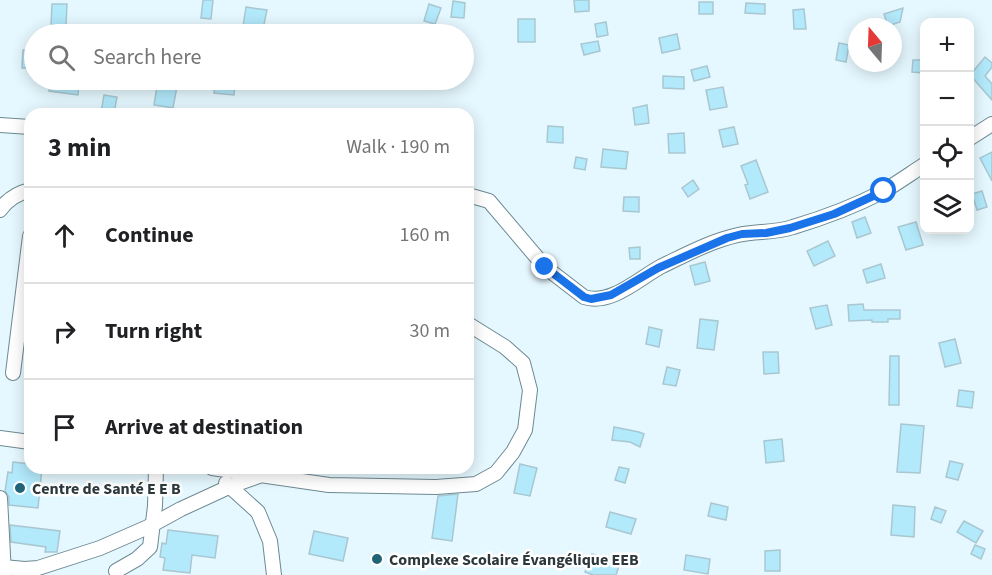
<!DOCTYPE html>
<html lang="en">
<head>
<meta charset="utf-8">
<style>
	body { margin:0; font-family:"Source Sans 3",sans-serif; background:#f2f2f2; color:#202124 }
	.controls { position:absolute; right:18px; top:18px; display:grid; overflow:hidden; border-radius:12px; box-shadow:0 3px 15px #0003 }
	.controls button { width:54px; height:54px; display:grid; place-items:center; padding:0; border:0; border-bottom:2px solid #e0e0e0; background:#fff; color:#202124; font:30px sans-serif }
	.compass { position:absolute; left:848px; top:18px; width:54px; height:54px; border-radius:50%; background:#fff; box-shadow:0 3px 15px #0003; rotate:341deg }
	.stop { position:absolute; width:18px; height:18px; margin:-14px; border:4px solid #1a73e8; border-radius:50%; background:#fff }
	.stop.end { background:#1a73e8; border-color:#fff; box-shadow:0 2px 6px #0008 }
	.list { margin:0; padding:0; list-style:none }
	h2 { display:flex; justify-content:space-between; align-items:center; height:78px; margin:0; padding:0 24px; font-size:26px }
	h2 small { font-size:20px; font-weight:400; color:#757577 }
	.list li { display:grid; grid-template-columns:39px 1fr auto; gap:18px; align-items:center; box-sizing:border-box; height:96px; padding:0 24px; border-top:2px solid #e0e0e0 }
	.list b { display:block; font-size:22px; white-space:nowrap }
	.list em { font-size:20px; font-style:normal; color:#757577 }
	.icon { flex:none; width:33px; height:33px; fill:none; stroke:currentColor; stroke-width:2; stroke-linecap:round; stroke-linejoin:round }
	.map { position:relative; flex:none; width:992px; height:575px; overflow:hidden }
	.search { position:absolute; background:#fff; box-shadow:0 3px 15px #0003; left:24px; top:24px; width:450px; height:66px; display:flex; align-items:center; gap:15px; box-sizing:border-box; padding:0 21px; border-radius:33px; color:#757577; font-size:22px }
	.panel { position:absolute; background:#fff; box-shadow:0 3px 15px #0003; left:24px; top:108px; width:450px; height:366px; border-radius:18px }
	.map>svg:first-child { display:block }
</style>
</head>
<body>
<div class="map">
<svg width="992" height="575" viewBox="0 0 992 575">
	<rect width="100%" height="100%" fill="#e6f8ff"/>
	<g fill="#b2e9fb" stroke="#a9c7d1" stroke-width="1.5">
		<polygon points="203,0 213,0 211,19 201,18"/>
		<polygon points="574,0 589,0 589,11 575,12"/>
		<polygon points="453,1 465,3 464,18 451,17"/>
		<rect x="699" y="2" width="14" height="12"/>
		<polygon points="746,3 765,4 765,14 745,13"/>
		<polygon points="52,4 67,4 66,26 51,25"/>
		<polygon points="429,4 441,8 435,24 424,21"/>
		<polygon points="246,7 267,10 262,34 242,33"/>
		<polygon points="903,8 900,22 888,26 884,14"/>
		<polygon points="804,9 806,29 794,29 793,10"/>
		<rect x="518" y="19" width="17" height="23"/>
		<polygon points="606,22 608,35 597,37 595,24"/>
		<polygon points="677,34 680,49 662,53 659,38"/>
		<polygon points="598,41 600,51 584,55 581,44"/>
		<polygon points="839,43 849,45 846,62 836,60"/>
		<polygon points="23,50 34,50 34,68 22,68"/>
		<polygon points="985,57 992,63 992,67 985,76 992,84 992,100 970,75"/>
		<polygon points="913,60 924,60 924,73 912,72"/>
		<polygon points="707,66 710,77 694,81 691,70"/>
		<polygon points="663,76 684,77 684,89 663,88"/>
		<polygon points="51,80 79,80 78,95 49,91"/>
		<polygon points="158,80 178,81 173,108 154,105"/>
		<polygon points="215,81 235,83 234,95 214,93"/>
		<polygon points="723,87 727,107 710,110 706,90"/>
		<polygon points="104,95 117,97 114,114 101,113"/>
		<polygon points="647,105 649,123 635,125 633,108"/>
		<polygon points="548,126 563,127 563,143 547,142"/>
		<polygon points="734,127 738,144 723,147 719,130"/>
		<polygon points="684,133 685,153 669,153 668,134"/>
		<polygon points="603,149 628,152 626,169 601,167"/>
		<polygon points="992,152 992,181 980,158"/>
		<polygon points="576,157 587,159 585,170 574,168"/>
		<polygon points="756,160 768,192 750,199 745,185 748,184 741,166"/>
		<polygon points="693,180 699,189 688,197 682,188"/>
		<polygon points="982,191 987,207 977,210 972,194"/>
		<polygon points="624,197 639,197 639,212 623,211"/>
		<polygon points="865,217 871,233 857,238 852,222"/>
		<polygon points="916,222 923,245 906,250 898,227"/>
		<polygon points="828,241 835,256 814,266 807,251"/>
		<polygon points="640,247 640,259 630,259 629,248"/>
		<polygon points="705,262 710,281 695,285 690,266"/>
		<polygon points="881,264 885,278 867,283 863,270"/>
		<polygon points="863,304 864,310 900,310 900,319 888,319 888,322 872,322 872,320 849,321 848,305"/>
		<polygon points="827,305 832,325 816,329 810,308"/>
		<polygon points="700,319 718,321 714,350 697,348"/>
		<polygon points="649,327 662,330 659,347 646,344"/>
		<polygon points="955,339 961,363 945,367 939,343"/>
		<polygon points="763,352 778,352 779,373 764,374"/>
		<polygon points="890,356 899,356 899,405 889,405"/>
		<polygon points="667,367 680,370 676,386 663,384"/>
		<polygon points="959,390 974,392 972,408 957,406"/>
		<polygon points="901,424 924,426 920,473 897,472"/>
		<polygon points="614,427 639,432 644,434 640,447 630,442 612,440"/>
		<polygon points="782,439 784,461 766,463 764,441"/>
		<polygon points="950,461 963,464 958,480 946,477"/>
		<polygon points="13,462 30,464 30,468 42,468 38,508 9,505 9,497 5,491 8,472 12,473"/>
		<polygon points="520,464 537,468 530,496 514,493"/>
		<polygon points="619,467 629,469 625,483 615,480"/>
		<polygon points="458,494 452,541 432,538 438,496"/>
		<polygon points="711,503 728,507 726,520 708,516"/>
		<polygon points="893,505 915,507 914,537 891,535"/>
		<polygon points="935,507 946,511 941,523 931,519"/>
		<polygon points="610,512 636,519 631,534 606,527"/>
		<polygon points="964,521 983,531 976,543 957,532"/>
		<polygon points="10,525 60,531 57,552 45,552 46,547 11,542"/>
		<polygon points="168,530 218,536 215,558 192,555 190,573 163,570 165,558 160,557 162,543 166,544"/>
		<polygon points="314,531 348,538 343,561 309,554"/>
		<polygon points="975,545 985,549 981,559 971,554"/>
		<polygon points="780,550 780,571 765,571 765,551"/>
		<polygon points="592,554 620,563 616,575 593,575 585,572"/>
		<polygon points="686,555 710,559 708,574 684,570"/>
	</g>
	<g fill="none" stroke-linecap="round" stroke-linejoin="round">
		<defs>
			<g id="street">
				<polyline points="0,125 30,127"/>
				<polyline points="970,138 992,124"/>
				<path d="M468 195 489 201 545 267 584 297C611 306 639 278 662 266 687 254 711 241 738 235 756 231 775 233 793 227 823 218 853 207 882 192 896 184 910 174 924 165"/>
				<path d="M0 210C7 200 18 193 30 190"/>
				<polyline points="13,373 30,236"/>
				<polyline points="0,438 30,442"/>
				<polyline points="212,468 329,485 436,487 476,484 496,473 513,452 525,430 530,390 523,363 505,347 468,324"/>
				<polyline points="226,483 258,512 270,541 274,575"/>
				<polyline points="0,498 4,574"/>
				<polyline points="3,567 25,569 38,568 100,548 148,527 181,509 231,486 259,476"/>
				<polyline points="116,571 137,559 150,547 155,506 156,468"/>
			</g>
		</defs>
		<use href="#street" stroke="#6d8992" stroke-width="16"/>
		<use href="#street" stroke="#fff" stroke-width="14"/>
	</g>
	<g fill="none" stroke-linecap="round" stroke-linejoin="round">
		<polyline stroke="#1a73e8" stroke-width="8" points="545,267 584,297 591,299 611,295 658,268 727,238 742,234 766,233 790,228 834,214 884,191"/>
	</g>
	<g fill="#226477" stroke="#fff" stroke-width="2">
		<circle cx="20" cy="488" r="6"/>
		<circle cx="377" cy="559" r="6"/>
	</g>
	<g text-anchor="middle" stroke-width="5" stroke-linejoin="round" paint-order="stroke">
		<g font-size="16" font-weight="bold" fill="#2c383c" stroke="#fff" text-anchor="start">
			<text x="32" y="494">Centre de Santé E E B</text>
			<text x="389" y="565">Complexe Scolaire Évangélique EEB</text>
		</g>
	</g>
</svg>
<div class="controls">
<button>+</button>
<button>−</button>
<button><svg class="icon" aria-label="locate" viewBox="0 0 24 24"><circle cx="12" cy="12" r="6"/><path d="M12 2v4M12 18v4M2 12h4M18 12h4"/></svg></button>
<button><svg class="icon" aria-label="layers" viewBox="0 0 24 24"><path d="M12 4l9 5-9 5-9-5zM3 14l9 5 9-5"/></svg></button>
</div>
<svg class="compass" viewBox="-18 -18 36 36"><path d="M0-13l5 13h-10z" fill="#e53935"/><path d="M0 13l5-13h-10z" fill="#757577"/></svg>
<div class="stop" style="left:884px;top:191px"></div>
<div class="stop end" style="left:545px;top:267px"></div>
<div class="search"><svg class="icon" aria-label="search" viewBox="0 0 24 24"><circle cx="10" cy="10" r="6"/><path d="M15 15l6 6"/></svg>Search here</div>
<section class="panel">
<h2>3 min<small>Walk · 190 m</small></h2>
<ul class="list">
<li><svg class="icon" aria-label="ahead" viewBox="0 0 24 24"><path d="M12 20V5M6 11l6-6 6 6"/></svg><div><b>Continue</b></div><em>160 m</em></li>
<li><svg class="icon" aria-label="right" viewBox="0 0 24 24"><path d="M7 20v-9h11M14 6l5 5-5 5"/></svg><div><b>Turn right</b></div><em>30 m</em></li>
<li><svg class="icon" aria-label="arrive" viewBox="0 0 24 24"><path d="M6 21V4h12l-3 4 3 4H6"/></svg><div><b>Arrive at destination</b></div></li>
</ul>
</section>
</div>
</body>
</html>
